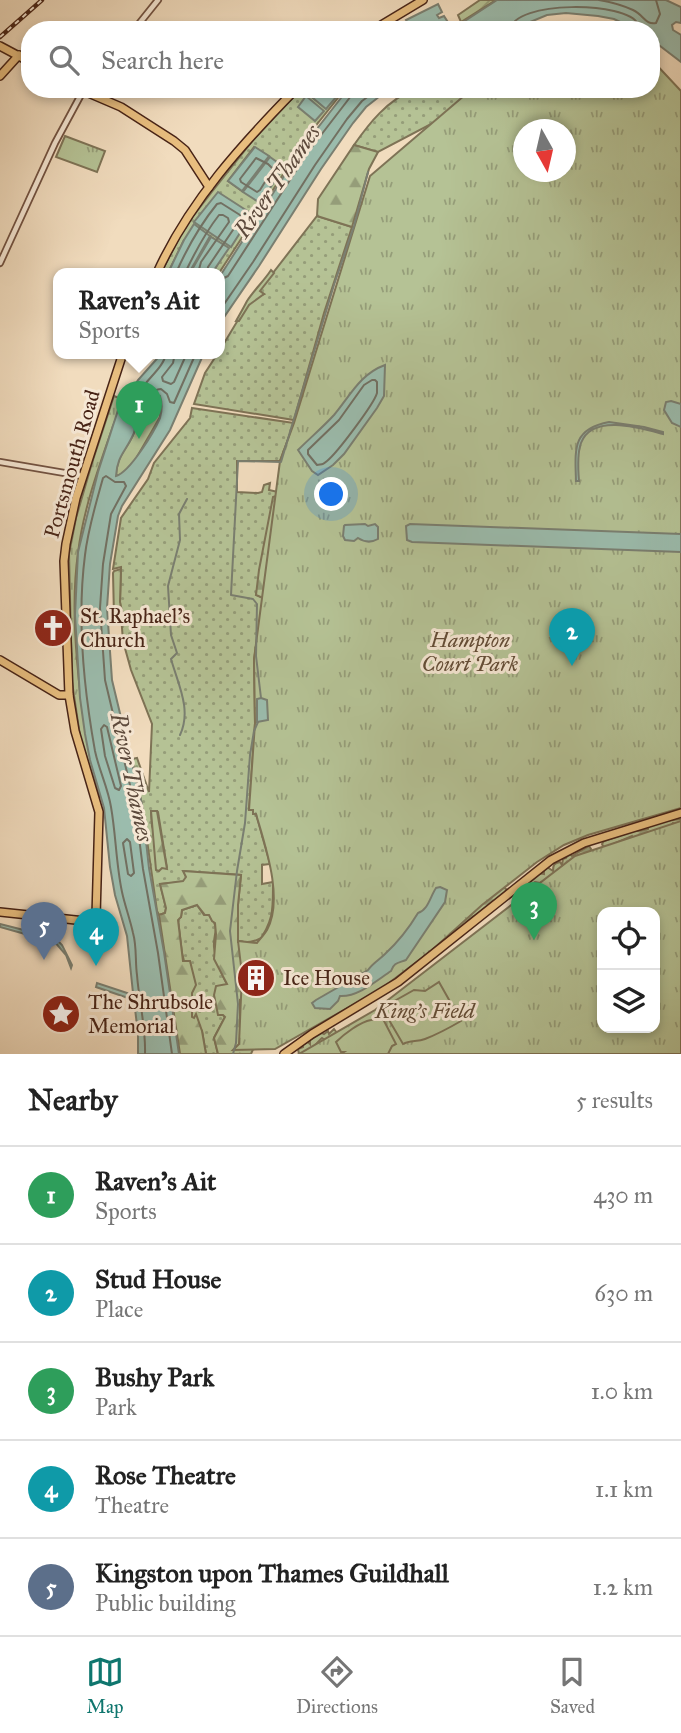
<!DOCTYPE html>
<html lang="en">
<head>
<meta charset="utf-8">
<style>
	body { margin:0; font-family:"IM FELL Great Primer",serif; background:#f2f2f2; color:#222 }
	.controls { position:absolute; right:21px; bottom:21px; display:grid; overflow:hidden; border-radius:14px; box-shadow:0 4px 10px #0003 }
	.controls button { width:63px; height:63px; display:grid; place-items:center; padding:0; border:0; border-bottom:2px solid #e0e0e0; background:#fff; color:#222; font:35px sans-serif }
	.compass { position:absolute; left:513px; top:119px; width:63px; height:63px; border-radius:50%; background:#fff; box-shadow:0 4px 10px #0003; rotate:172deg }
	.you { position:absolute; left:332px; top:495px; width:24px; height:24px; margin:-18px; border:5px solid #fff; border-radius:50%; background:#1a73e8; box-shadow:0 0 0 10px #1a73e833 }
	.badge { display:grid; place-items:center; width:46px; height:46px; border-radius:50%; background:#0f766e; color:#fff; font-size:23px; font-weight:700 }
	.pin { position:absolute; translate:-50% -58px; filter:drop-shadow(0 2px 4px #0008) }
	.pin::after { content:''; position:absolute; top:37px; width:24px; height:21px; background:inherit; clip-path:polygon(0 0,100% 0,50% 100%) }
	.popup { position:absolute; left:53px; top:268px; width:172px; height:91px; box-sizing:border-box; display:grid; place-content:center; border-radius:14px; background:#fff; filter:drop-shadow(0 2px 5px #0005); font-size:23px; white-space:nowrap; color:#767676 }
	.popup b { font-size:26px; color:#222 }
	.popup::after { content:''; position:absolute; left:50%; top:100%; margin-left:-14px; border:14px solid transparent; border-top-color:#fff }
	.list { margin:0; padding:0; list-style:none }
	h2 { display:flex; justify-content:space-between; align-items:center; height:91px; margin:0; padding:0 28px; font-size:30px }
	h2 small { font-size:23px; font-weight:400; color:#767676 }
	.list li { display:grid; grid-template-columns:46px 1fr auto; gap:21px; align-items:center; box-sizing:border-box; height:98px; padding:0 28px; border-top:2px solid #e0e0e0 }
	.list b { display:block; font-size:26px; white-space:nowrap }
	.list p { margin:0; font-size:23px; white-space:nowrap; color:#767676 }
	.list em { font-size:23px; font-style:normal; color:#767676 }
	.icon { flex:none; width:38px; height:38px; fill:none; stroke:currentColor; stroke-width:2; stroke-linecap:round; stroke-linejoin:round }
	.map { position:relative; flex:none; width:681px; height:1054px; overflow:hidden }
	.search { position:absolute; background:#fff; box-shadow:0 4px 10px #0003; left:21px; right:21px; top:21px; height:77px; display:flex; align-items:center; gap:18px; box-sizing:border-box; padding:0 24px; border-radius:28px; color:#767676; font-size:26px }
	.sheet { height:581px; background:#fff }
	nav { display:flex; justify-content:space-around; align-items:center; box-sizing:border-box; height:98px; border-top:2px solid #e0e0e0; background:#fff; font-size:19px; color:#767676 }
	nav a { display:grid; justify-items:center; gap:4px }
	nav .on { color:#0f766e }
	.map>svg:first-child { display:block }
</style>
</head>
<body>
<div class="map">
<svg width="681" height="1054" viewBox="0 0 681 1054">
	<defs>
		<pattern id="grass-dots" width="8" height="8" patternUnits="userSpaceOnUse" patternTransform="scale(1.75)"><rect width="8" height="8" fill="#b5c295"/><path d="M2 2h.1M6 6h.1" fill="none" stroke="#959d79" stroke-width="1.8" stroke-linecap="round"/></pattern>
		<pattern id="forest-firs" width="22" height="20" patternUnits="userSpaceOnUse" patternTransform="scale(1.75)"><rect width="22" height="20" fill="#b5c295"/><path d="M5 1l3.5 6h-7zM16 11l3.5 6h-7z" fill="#959d79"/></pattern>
		<pattern id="park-tufts" width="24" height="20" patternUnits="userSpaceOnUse" patternTransform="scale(1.75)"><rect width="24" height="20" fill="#b5c295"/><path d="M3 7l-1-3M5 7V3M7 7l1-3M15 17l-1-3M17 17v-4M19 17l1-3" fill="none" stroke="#959d79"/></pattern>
		<pattern id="garden-furrows" width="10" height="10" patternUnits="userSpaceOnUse" patternTransform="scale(1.75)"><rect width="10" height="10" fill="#b5c295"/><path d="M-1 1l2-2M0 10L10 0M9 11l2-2" fill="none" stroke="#959d79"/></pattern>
	</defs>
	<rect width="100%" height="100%" fill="#f1dcbe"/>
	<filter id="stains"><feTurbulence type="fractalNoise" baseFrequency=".00286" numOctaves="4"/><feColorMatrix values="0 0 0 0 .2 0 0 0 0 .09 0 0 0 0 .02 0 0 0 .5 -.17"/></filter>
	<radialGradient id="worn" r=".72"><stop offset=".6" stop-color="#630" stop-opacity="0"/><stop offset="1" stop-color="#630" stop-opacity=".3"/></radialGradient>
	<g fill="url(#grass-dots)" stroke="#7e7356" stroke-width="2" fill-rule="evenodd">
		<path d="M301 89H310L307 93 326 108 343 89H345L310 133 219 273H212L228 248 211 237 190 273H189L210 236 184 240 168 273H161L184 228 211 193 254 139ZM254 147 268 156 242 191 228 181Z"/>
		<path d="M414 89H478L473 102 378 152 354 145C370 122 387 101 414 89Z"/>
		<polygon points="317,216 352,227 324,313 294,420 194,404 205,373 218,353 220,353 220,350 250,300 264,294 259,291"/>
		<path d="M192 408 294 423 280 461H237V492L258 493 262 492 264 485 270 483 269 490 278 492 256 595 263 598 254 660 255 723 249 810H253L256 814 270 864 262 865V884L273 882C273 909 274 921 257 944L238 941V905L241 875 184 871 186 877 184 882 160 884 166 908 165 913 159 915 157 911 142 805 132 759 137 758 149 792 152 724 131 670 123 641 120 602 121 567 113 569 121 518 148 479 154 463 190 418ZM157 811 158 812 167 868 152 826 151 812Z"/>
		<path d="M197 905 204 915H209C221 930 213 931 214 947 215 957 222 976 227 984L223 1015 225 1017 214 1038 218 1054H206L202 1031 192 1017V993L182 953 178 919 181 917 182 910Z"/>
	</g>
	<g fill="url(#forest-firs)" stroke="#7e7356" stroke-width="2">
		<polygon points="354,145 378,152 369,169 352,227 317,216 318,199"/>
		<path d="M271 270 274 273 260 291 264 294 249 305 239 321H236C240 314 244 307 247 301 254 290 264 281 271 270Z"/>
		<polygon points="279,495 269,597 263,598 256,595 259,570 273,497"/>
		<polygon points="121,569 120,602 123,616 114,616 113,573 114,571"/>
		<polygon points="151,811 157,811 167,869 162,868 159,871 156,870"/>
		<polygon points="681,819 681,824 677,827 673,823 668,830 634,839 632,836 604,848 602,844 604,841 636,830 638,831 648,829 648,826 664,821"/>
		<path d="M589 846 591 849 590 853 540 883 535 882 526 889 524 886 538 873 544 874V869L547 867 553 871C553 865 554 863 560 862L562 865 563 859 566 858 567 856 570 854 572 856Z"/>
		<path d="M183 871 241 875 238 905V942C257 944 263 937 277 927L272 920 274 896 277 888H289L297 903C296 914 296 924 292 935L279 939 275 946H265L254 958 255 961 260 963 257 966V968L266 969 267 974 265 977 260 976V997L254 1000 255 1003 254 1005 258 1009 251 1016 257 1018 259 1023 255 1026 250 1025V1021L243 1019V1009L245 1008 246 1005 248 1004 250 1007 251 1004 248 1001 240 1000V1031L244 1034 240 1047H242L244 1038 248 1040 250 1033H259L253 1045 254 1047 251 1054H218L214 1038 225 1017 223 1015H218L214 995 216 986 227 984 214 959 216 934 215 923 212 921 209 915H205L197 905 182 910 181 917 178 920 183 961H190L196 985 192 993V1017L194 1018 196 1014 202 1031 206 1054H180L159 915 165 913 166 908 160 884 183 881 186 877Z"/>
		<path d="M503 886 506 889 505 894C491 904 470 917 459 930H456L440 946 436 948 433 943Z"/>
		<path d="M334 1029 337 1033 325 1040 322 1038C317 1042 313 1049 307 1054H299L298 1049 303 1047V1044L308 1042 310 1044V1040L322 1033 324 1034 328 1031 329 1034Z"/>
	</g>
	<g fill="url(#park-tufts)" stroke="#7e7356" stroke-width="2" fill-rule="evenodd">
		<path d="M651 59 681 91V808L588 835 564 845 537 862 482 905 431 951 381 989 275 1049 233 1050 239 1044 242 974 238 941 257 943C260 939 264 935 267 930 284 899 265 845 256 814H253V810H249L255 723 254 659 280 461 294 423 370 176 472 89H651ZM524 130H566V172H524Z"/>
		<polygon points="65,136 105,151 97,172 56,157"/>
		<path d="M114 396 124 400C121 410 115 419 112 429 98 469 83 511 78 553 73 588 74 625 77 660 81 709 87 750 101 797H99L80 736 72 682 69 554 76 518 92 463Z"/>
		<path d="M681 821V1054H299L375 1010 575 856ZM602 912H655V1028H602Z"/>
	</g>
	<polygon fill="url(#garden-furrows)" stroke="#7e7356" stroke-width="2" points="480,0 496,0 461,22 458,15"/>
	<g fill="#b5c295" stroke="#7e7356" stroke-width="2">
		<path d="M160 396 162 403 160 417 134 462 122 474 116 476C117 455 125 452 133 435 136 430 135 424 136 419 140 407 149 400 160 396Z"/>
		<path d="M439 982 461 1021C449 1028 438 1034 425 1039 417 1042 410 1040 403 1044L382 1008 414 990 425 991Z"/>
		<path d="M382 1017 396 1044 392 1046 388 1054H341L344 1052H341L336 1042C344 1034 360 1022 371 1020 375 1019 378 1019 382 1017Z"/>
	</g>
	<g fill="#9bbcad" stroke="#7a7f71" stroke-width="2" fill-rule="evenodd">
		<polygon points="497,0 666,0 681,7 681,23 676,22 672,25 673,30 681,35 681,62 651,39 651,30 637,30 614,19 598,16 566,13 547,15 511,30 451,30"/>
		<polygon points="438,4 442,12 437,15 439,18 444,16 449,24 438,30 389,30 404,22 407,27 409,26 406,20"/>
		<polygon points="310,89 343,89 326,109 307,93"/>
		<polygon points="348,89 394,89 380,96 366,107 353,123 321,169 259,266 220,323 220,276 302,148"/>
		<polygon points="306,96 324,111 315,121 298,107"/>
		<polygon points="255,147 269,156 242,191 228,181"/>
		<polygon points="270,157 284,167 260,203 243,192"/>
		<polygon points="218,192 252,214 231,247 194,222"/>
		<polygon points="194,224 210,236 189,273 168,273 184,240"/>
		<polygon points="211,237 229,248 212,273 190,273"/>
		<path d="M162 353H204L170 430 122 506 118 516 110 564 107 608 112 680 142 805 149 868 164 952 179 1054H138V1034L134 1000 96 987 97 983 130 994 133 993 127 936 115 895 110 867 104 808 90 760 85 734 80 698 75 615 78 552 98 472 120 404 123 405 125 397 129 394 138 380ZM160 396C162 402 162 411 160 418 154 432 130 472 116 476 117 456 126 451 133 435 136 430 135 424 136 418 140 407 149 400 160 396Z"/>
		<path d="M385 365 384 396 377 408 344 454 333 465 318 475 312 471 298 450C310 438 323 427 334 415 350 396 360 374 385 365Z"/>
		<polygon points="671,401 681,404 681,427 672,423 664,410 666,402"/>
		<path d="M609 422 644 427 663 432V434C641 428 592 413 581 443 577 454 578 469 579 481H576C575 449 572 429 609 422Z"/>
		<path d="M365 524 368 526 375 524 378 527V539C371 543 364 542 358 538L354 541 345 540 343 536 344 526 345 525Z"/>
		<polygon points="410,524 681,534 681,552 412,542 407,540 406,526"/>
		<polygon points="261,698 267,700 268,720 257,722 257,699"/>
		<path d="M440 887 447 890 445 902 406 960C399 963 394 962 391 971 376 981 358 997 340 996L338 1001 330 1009 315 1008 312 1003 316 1000 368 970C373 963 379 960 385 954 398 942 409 928 418 913 428 910 430 897 436 888Z"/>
		<polygon points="0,924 55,938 62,945 72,965 71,968 66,955 54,941 43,937 25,934 0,927"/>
	</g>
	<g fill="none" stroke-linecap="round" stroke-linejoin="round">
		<g stroke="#727062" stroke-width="2">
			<path d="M599 0C611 2 622 5 633 10 644 15 645 25 656 23L660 14 656 0"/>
			<path d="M510 30C514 0 627 1 638 24 639 26 638 28 638 30"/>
			<polygon points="256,158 268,164 273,169 260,190 257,192 241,182 240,179"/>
			<path d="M176 273C187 248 200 225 217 204L221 203 240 215 241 218 208 267 207 273"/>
			<path d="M185 273C195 252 205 233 219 215H223L228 218 229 222 201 262 198 273"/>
			<polyline points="220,280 228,276 308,152 351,96 353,89"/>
			<polyline points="220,310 253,262 315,165 347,119 362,101 378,89"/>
			<path d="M166 353C164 368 146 379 139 393L140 396C147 397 153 389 161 389L167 394 170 402 174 403 196 353"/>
			<polyline points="175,353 173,363 162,377 163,381 171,384 174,382 187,353"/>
			<path d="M372 380H375L377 382C377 383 377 392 377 393 374 404 337 453 327 461 322 465 323 464 317 465L308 454V450L339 420 364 385Z"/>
			<polygon points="104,725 107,727 121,786 119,790 115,788 105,756 101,729"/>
			<polygon points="127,839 130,842 134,873 131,876 128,874 123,843"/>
			<path d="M145 1054C146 1027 139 1002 137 975 135 961 137 947 133 933 130 919 125 906 122 892 116 864 116 835 111 807 108 788 99 770 95 751 84 690 77 617 85 555 88 529 96 503 103 478L106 476 115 482H124L126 486 111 514 103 564 100 608 105 680 135 806 143 869 158 953 172 1054"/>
		</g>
		<g stroke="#7a7f71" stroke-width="2">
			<polyline points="261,698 256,656 257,604 253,599 231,595 238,461 281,462 334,285 354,226 368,172"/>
			<path d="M180 735C192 710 178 684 171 659L177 653 171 635 168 586 180 540 179 514 187 499"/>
			<polyline points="233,1054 236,1043 238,1004 230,931 237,871 245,823 250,755 254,731 258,722"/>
		</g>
		<defs>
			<g id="minor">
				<polyline points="134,30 158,0"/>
				<polyline points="0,263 55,143 83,91"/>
				<polyline points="0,462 82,476"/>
			</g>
			<g id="major">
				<polyline points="373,30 423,0"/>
				<polyline points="0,46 30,62"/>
				<polyline points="0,76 19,55"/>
				<polyline points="79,89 121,107 174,141 185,150 209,187"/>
				<path d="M157 273C189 202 242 144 296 89"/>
				<polyline points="0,660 59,695 69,695"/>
				<polyline points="0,912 85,921 94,921 96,916 99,812 75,731 69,695 64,561 66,544 76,498 123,353"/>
				<polyline points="284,1054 312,1034 398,982 551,860 584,843 681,813"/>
			</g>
		</defs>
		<use href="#minor" stroke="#725241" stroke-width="8"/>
		<use href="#major" stroke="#482417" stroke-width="10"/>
		<use href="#minor" stroke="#f6e8d5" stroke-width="4.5"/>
		<use href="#major" stroke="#e8be7f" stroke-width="7"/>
		<defs>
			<polyline id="rail" points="0,37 42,0"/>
		</defs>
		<use href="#rail" stroke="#482417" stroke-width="4.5"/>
		<use href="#rail" stroke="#f6e8d5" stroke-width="2" stroke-dasharray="5" stroke-linecap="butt"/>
	</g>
	<defs>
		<symbol id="church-disc" viewBox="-11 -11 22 22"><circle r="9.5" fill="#8f2418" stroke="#f6e8d5"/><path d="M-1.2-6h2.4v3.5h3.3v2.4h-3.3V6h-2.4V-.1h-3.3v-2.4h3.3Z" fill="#fff"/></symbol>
		<symbol id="building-disc" viewBox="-11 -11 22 22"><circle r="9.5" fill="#8f2418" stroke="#f6e8d5"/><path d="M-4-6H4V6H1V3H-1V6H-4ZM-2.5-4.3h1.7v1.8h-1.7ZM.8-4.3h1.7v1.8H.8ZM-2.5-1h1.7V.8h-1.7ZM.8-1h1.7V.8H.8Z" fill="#fff"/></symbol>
		<symbol id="sight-disc" viewBox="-11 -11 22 22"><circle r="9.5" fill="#8f2418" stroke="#f6e8d5"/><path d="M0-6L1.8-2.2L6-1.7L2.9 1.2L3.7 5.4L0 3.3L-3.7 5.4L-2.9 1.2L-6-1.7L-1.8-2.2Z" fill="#fff"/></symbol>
	</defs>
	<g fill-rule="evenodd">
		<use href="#church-disc" x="31" y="606" width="44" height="44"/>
		<use href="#building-disc" x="234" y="956" width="44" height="44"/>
		<use href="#sight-disc" x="39" y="992" width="44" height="44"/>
	</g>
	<g text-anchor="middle" stroke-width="6" stroke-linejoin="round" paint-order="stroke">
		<g font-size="21" fill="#482417" stroke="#f6e8d5">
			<text transform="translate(72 464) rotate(-74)" y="7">Portsmouth Road</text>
		</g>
		<g font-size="21" fill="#482417" stroke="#f6e8d5" text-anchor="start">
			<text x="80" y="623">St. Raphael's<tspan x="80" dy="24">Church</tspan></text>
			<text x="283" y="985">Ice House</text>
			<text x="88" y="1009">The Shrubsole<tspan x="88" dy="24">Memorial</tspan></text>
		</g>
		<g font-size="21" font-style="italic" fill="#634c36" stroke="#f6e8d5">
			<text x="470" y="647">Hampton<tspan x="470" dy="24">Court Park</tspan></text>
			<text x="425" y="1018">King's Field</text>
		</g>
		<g font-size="23" font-style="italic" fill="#5d4a3c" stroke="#f6e8d5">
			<text transform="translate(277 181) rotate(-55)" y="8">River Thames</text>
			<text transform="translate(132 777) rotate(78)" y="8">River Thames</text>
		</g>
	</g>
	<rect width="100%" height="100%" filter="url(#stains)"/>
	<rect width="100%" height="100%" fill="url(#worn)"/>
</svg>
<div class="controls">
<button><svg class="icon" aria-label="locate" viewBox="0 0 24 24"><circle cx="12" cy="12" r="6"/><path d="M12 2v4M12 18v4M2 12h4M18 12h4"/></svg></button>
<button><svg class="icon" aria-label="layers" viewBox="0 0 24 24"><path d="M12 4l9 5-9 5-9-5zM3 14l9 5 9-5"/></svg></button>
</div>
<svg class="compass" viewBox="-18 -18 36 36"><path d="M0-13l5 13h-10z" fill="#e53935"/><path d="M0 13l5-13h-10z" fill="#767676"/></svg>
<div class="you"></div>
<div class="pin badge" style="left:139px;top:439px;background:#2e9e5b">1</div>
<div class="popup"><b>Raven's Ait</b>Sports</div>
<div class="pin badge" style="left:572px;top:666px;background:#0f9aa8">2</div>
<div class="pin badge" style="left:534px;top:940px;background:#2e9e5b">3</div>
<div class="pin badge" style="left:96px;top:966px;background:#0f9aa8">4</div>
<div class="pin badge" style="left:44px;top:960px;background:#5c6f8a">5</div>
<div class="search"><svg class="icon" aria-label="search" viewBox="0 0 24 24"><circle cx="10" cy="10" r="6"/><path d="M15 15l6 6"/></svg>Search here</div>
</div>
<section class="sheet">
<h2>Nearby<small>5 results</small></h2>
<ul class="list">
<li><span class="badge" style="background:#2e9e5b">1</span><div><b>Raven's Ait</b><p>Sports</p></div><em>430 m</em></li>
<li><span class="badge" style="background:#0f9aa8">2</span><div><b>Stud House</b><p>Place</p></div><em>630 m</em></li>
<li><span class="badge" style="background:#2e9e5b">3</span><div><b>Bushy Park</b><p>Park</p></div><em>1.0 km</em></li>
<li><span class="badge" style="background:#0f9aa8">4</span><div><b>Rose Theatre</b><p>Theatre</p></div><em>1.1 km</em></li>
<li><span class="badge" style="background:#5c6f8a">5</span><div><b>Kingston upon Thames Guildhall</b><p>Public building</p></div><em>1.2 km</em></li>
</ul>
</section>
<nav>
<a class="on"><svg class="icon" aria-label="map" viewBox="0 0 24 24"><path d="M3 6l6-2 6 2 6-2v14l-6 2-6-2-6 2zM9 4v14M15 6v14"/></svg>Map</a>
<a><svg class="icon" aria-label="directions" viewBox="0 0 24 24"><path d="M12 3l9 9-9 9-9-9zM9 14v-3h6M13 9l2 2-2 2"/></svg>Directions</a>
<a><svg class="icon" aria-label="saved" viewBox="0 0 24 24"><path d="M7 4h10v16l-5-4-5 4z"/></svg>Saved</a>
</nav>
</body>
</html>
